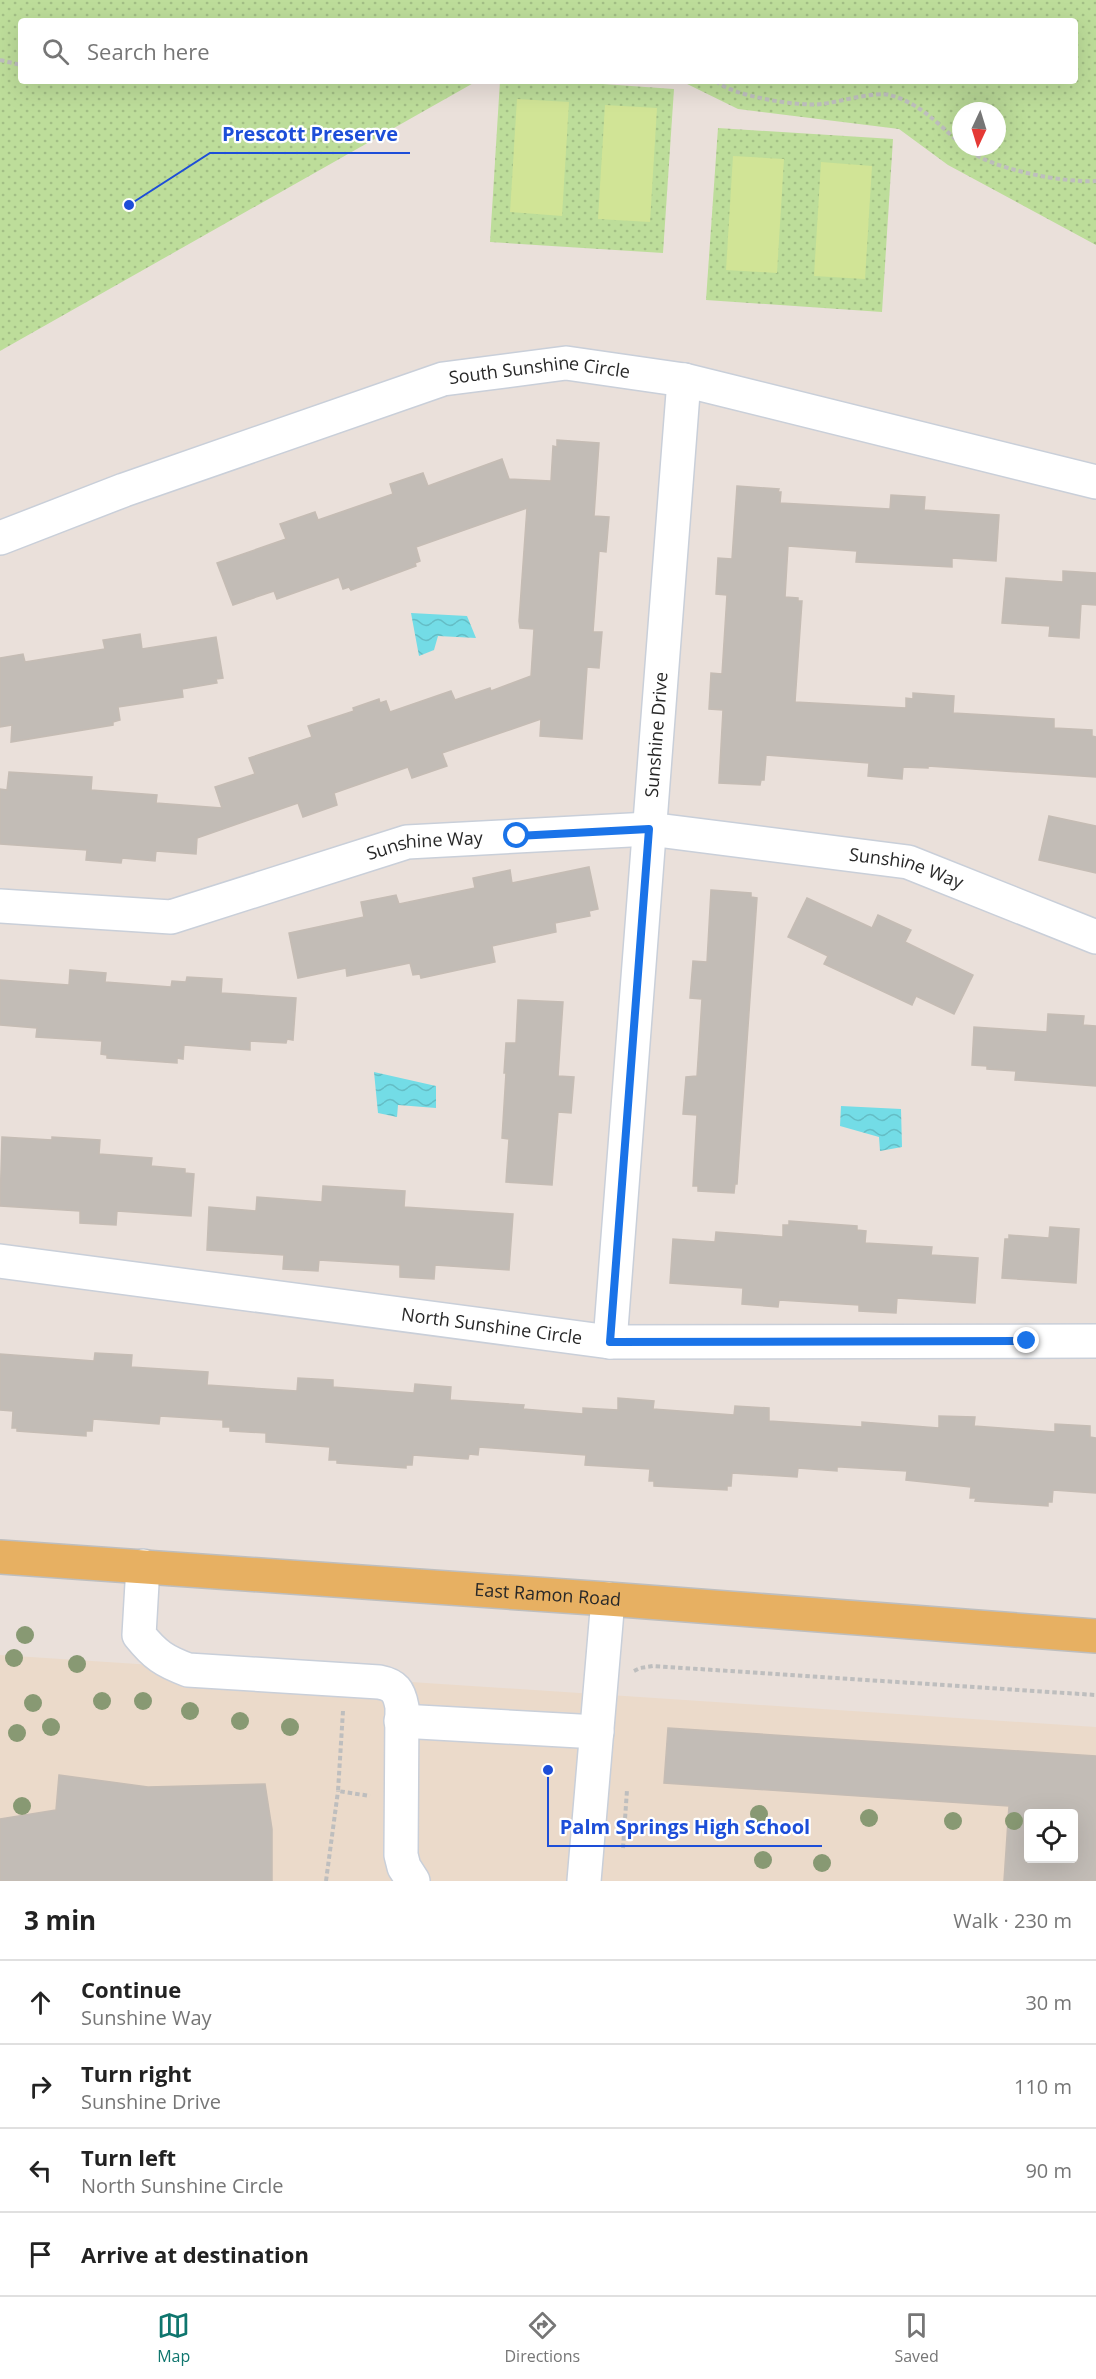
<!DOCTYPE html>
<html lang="en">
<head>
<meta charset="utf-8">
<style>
	body { margin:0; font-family:"Open Sans",sans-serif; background:#f6f6f6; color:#222 }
	.controls { position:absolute; right:18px; bottom:18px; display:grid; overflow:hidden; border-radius:6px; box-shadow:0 6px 24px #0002 }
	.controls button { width:54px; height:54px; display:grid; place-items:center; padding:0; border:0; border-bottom:2px solid #e0e0e0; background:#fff; color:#222; font:30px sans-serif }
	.compass { position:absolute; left:952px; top:102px; width:54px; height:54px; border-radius:50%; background:#fff; box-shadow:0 6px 24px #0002; rotate:184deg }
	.stop { position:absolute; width:18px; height:18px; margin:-14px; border:4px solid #1a73e8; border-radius:50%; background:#fff }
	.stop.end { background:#1a73e8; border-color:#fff; box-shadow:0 2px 6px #0008 }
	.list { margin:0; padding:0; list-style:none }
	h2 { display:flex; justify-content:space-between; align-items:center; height:78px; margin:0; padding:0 24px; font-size:26px }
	h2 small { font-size:20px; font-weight:400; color:#767676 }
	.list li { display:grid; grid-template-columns:39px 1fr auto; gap:18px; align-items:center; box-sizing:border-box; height:84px; padding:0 24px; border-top:2px solid #e0e0e0 }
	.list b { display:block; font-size:22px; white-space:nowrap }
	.list p { margin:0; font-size:20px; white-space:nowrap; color:#767676 }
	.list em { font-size:20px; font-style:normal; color:#767676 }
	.icon { flex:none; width:33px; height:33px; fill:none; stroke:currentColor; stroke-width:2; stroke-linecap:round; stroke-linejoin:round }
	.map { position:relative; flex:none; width:1096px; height:1881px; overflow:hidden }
	.search { position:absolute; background:#fff; box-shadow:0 6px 24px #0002; left:18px; right:18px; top:18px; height:66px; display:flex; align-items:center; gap:15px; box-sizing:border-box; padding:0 21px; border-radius:6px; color:#767676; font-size:22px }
	.sheet { height:414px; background:#fff }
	nav { display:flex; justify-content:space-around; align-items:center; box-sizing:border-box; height:84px; border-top:2px solid #e0e0e0; background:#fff; font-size:16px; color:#767676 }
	nav a { display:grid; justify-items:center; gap:3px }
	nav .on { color:#0f766e }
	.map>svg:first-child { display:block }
</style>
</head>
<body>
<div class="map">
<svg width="1096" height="1881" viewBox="0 0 1096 1881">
	<defs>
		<pattern id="park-dots" width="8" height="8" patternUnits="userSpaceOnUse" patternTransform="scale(1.5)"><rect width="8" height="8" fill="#bddd9a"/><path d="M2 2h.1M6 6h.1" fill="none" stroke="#a2be85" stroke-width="1.8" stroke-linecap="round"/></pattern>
		<pattern id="water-waves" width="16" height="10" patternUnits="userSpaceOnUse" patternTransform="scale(1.5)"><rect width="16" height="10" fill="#73dce6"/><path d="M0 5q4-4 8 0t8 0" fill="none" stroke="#64bdc5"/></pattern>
	</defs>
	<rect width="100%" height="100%" fill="#eae0da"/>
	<path fill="#ebdaca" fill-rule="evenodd" d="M0 1655 1096 1727V1881H0ZM1028 1814H1074V1858H1028Z"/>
	<g fill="url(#park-dots)" fill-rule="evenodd">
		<path d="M0 0H1096V245L948 165 899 129 738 109 681 81H1075V21H21V81H477L0 351ZM961 111H997V147H961Z"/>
		<polygon points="500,81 560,81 674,89 663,253 490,242"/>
		<polygon points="718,128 893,139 882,312 706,300"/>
	</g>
	<g fill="#d1e496">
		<polygon points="517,99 569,102 562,216 510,212"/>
		<polygon points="605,105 657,108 650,222 598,219"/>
		<polygon points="733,156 784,159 777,273 726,270"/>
		<polygon points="821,162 872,166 865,279 814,276"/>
	</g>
	<g fill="url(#water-waves)">
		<polygon points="411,613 467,616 476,638 438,636 434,650 419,656"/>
		<polygon points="374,1072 436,1086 436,1108 398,1105 397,1117 378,1113"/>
		<polygon points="841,1106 901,1109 902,1147 880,1151 879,1137 840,1126"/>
	</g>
	<g fill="#c2bcb6" stroke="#c5bcb4" stroke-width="1.5" fill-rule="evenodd">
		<polygon points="557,440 599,443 594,516 609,517 606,552 599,551 593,632 602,632 599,668 587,667 582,739 540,736 541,719 442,753 447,766 412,778 408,767 334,793 337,805 303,817 298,803 197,838 196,854 156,851 155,861 122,858 121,863 86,860 87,850 0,844 0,789 7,790 9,772 92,777 91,790 157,795 156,803 222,808 215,787 255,774 249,758 312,737 308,726 354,711 353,708 379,699 380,703 386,701 390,712 451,691 455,700 490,688 491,691 531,676 534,629 520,628 519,621 527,508 416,547 420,561 415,563 416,566 351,590 349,587 343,589 339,577 277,599 274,591 233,605 217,563 286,539 280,524 315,512 318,520 393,494 390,484 423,473 428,486 502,459 509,479 551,481 553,446 557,447"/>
		<polygon points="737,486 779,489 778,492 781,492 780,503 890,509 891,495 925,497 924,510 999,515 996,561 952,558 952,567 856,562 857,551 788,546 785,597 798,598 798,601 802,601 795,702 906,708 906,698 913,699 913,693 954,696 953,713 1054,719 1054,728 1092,730 1092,736 1096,737 1096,777 928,766 928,768 903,767 902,779 868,776 869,763 766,755 764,780 761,780 760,785 719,783 723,710 709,709 711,673 722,674 727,595 716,594 718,558 732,559"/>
		<polygon points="1063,571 1096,573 1096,605 1081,604 1079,638 1049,636 1050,626 1002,623 1006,578 1063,582"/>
		<polygon points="140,634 142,649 216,637 223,678 216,679 217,683 182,689 183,697 118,707 120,720 113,722 113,725 11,742 12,725 0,727 0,658 23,654 25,662 105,649 103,640"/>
		<polygon points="1049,816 1096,826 1096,873 1039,860"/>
		<polygon points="589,867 598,909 589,911 590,916 555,923 556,932 492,946 495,962 421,978 420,974 413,975 410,963 347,976 346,968 298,978 289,933 364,917 361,902 396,895 399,904 475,888 473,878 510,870 512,883"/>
		<polygon points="711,890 751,893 751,897 757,898 737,1184 735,1184 734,1193 698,1191 698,1186 693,1186 697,1115 683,1114 686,1077 697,1076 702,999 690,998 693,961 707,962"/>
		<polygon points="807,898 872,928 878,915 911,930 905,942 973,975 954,1014 916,996 912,1005 824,964 828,956 788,937"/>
		<polygon points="70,970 106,973 105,982 171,987 172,981 186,982 187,977 222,979 221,993 296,998 293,1040 287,1039 286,1043 250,1041 250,1050 184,1045 183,1059 177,1058 177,1063 107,1058 107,1055 101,1054 102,1041 36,1037 37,1028 0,1025 0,980 69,985"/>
		<polygon points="518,1000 563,1002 558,1076 574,1077 571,1113 558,1112 552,1185 506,1182 509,1139 502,1138 506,1073 504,1073 506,1043 516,1043"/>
		<polygon points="1048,1014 1084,1016 1083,1025 1096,1026 1096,1086 1015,1080 1016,1071 987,1069 987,1066 972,1065 974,1027 1047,1032"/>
		<polygon points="2,1137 52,1140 52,1137 100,1140 99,1154 152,1158 151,1166 185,1169 185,1173 194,1174 191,1216 117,1211 116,1225 80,1223 80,1211 0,1206"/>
		<polygon points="323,1186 405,1191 404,1207 513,1214 509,1270 435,1265 434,1279 400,1277 400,1265 319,1260 318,1271 283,1269 284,1255 207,1250 209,1207 256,1211 257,1197 322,1202"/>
		<polygon points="789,1221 857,1226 857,1230 866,1231 865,1243 932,1247 931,1255 978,1258 975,1303 897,1298 896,1313 859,1311 859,1305 779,1300 778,1307 742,1304 743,1288 670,1283 673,1239 715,1242 716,1232 783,1237 783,1225 789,1225"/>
		<polygon points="1050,1227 1079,1229 1076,1283 1002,1278 1005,1239 1009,1239 1009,1235 1049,1238"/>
		<polygon points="95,1353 132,1355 131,1367 208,1372 207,1385 297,1391 298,1378 333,1380 333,1387 414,1393 415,1384 451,1387 450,1400 524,1405 523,1409 583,1414 583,1408 618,1410 618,1398 654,1401 653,1409 734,1415 735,1406 769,1408 769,1421 862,1427 862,1422 939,1428 939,1416 975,1417 974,1426 1055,1432 1055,1424 1090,1426 1090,1437 1096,1438 1096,1493 1053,1490 1052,1502 1048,1502 1048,1506 975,1501 976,1498 970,1498 971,1487 906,1480 907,1471 841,1467 837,1467 837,1471 798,1468 797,1477 732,1473 731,1486 727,1486 727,1490 654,1486 654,1481 649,1481 650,1469 585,1465 586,1455 479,1447 478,1455 469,1454 468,1459 413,1455 412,1465 406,1465 406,1468 337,1463 337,1460 329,1460 330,1447 266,1442 266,1433 230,1431 230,1427 223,1427 223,1420 160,1416 159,1424 93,1419 92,1431 86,1431 86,1436 17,1431 17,1428 12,1428 13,1411 0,1410 0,1354 94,1361"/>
		<path d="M668 1728 1096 1756V1881H1004L1009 1806 664 1783ZM1029 1814H1074V1858H1029Z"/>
		<polygon points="59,1775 148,1787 265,1784 272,1829 272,1881 0,1881 0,1819 56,1810"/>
	</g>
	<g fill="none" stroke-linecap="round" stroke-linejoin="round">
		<defs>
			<g id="minor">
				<path id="s1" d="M0 538 124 490 443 379 566 363 684 380 1096 482"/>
				<path id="s2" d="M0 906 171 917 407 842 649 829 908 862 1096 937"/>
				<path id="s3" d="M0 1261 610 1342 1096 1341"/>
				<path id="s4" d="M610 1342 684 380"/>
				<path d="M143 1566 139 1635C155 1655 164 1661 188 1670L379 1682C395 1685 399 1691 402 1707L401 1855 404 1867 413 1881"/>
				<polyline points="401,1721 597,1732"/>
				<polyline points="584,1881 608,1599"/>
			</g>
			<g id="major">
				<path id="s5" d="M0 1557 608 1599 1096 1636"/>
			</g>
		</defs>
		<use href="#minor" stroke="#c9cfd9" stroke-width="36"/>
		<use href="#major" stroke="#bebebe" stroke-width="36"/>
		<g stroke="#bebebe" stroke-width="4" stroke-dasharray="4.5 3" stroke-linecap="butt">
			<polyline points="0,60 21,65"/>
			<path d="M716 81C732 96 799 107 822 104 838 102 877 91 890 95 921 104 938 124 961 144"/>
			<path d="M964 147C989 169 1063 183 1096 181"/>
			<polyline points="634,1671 640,1668 653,1666 1096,1695"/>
			<polyline points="343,1711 338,1791 370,1796"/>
			<polyline points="623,1848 627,1790"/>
			<polyline points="326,1881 338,1791"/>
		</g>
		<use href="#minor" stroke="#fff" stroke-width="33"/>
		<use href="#major" stroke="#e7b062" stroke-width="33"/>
	</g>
	<g fill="#889973">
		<circle cx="25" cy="1635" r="9"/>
		<circle cx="14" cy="1658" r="9"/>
		<circle cx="77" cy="1664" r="9"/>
		<circle cx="102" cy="1701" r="9"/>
		<circle cx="143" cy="1701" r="9"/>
		<circle cx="33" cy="1703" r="9"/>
		<circle cx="190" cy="1711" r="9"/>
		<circle cx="240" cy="1721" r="9"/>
		<circle cx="51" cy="1727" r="9"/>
		<circle cx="290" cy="1727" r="9"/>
		<circle cx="17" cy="1733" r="9"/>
		<circle cx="22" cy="1806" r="9"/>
		<circle cx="759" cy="1814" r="9"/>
		<circle cx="869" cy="1818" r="9"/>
		<circle cx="953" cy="1821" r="9"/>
		<circle cx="1014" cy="1821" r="9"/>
		<circle cx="763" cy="1860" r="9"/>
		<circle cx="822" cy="1863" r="9"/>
	</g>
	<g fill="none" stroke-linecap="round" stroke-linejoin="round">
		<polyline stroke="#1a73e8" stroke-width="8" points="517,836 649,829 610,1342 1027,1341"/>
	</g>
	<g text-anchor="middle" stroke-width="4.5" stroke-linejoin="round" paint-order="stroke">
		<g font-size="18" fill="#282828" stroke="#fff">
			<text dy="6" stroke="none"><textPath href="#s1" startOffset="568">South Sunshine Circle</textPath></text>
			<text dy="6" stroke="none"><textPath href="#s4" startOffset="609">Sunshine Drive</textPath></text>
			<text dy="6" stroke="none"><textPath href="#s2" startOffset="436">Sunshine Way</textPath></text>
			<text dy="6" stroke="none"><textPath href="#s2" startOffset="922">Sunshine Way</textPath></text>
			<text dy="6" stroke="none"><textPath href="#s3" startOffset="496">North Sunshine Circle</textPath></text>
			<text dy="6" stroke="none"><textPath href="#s5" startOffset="549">East Ramon Road</textPath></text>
		</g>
	</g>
	<path fill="none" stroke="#1d4ed8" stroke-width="2" d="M129 205L210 153H410M548 1770L548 1846H822"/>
	<g fill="#1d4ed8" stroke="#fff" stroke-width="2">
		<circle cx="129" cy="205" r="6"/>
		<circle cx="548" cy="1770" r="6"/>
	</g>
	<g font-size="20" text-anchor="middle" font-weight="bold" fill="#1d4ed8" stroke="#fff" stroke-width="4.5" stroke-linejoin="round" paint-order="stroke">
		<text x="310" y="141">Prescott Preserve</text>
		<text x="685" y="1834">Palm Springs High School</text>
	</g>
</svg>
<div class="controls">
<button><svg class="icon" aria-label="locate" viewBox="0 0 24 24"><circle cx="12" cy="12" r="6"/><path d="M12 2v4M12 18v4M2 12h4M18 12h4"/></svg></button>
</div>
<svg class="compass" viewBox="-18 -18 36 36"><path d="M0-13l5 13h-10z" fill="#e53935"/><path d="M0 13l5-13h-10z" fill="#767676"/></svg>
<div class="stop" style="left:517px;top:836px"></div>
<div class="stop end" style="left:1027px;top:1341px"></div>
<div class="search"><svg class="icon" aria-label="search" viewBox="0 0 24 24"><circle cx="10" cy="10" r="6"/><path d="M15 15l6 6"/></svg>Search here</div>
</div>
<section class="sheet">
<h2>3 min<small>Walk · 230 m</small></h2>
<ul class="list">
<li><svg class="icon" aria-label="ahead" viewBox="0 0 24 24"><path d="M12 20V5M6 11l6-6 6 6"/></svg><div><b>Continue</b><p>Sunshine Way</p></div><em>30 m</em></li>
<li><svg class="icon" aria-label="right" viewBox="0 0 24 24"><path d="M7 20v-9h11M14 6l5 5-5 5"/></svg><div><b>Turn right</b><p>Sunshine Drive</p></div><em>110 m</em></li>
<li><svg class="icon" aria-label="left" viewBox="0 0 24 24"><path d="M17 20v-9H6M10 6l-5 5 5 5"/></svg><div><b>Turn left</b><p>North Sunshine Circle</p></div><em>90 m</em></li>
<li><svg class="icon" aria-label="arrive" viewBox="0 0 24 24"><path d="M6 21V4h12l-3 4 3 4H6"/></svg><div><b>Arrive at destination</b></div></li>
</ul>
</section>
<nav>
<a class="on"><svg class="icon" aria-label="map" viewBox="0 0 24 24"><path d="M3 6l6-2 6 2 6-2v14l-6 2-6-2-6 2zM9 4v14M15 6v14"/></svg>Map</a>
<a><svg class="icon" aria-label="directions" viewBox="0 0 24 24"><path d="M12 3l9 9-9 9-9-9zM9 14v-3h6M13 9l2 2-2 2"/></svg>Directions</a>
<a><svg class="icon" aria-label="saved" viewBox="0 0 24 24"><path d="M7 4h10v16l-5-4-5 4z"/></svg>Saved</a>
</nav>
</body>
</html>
